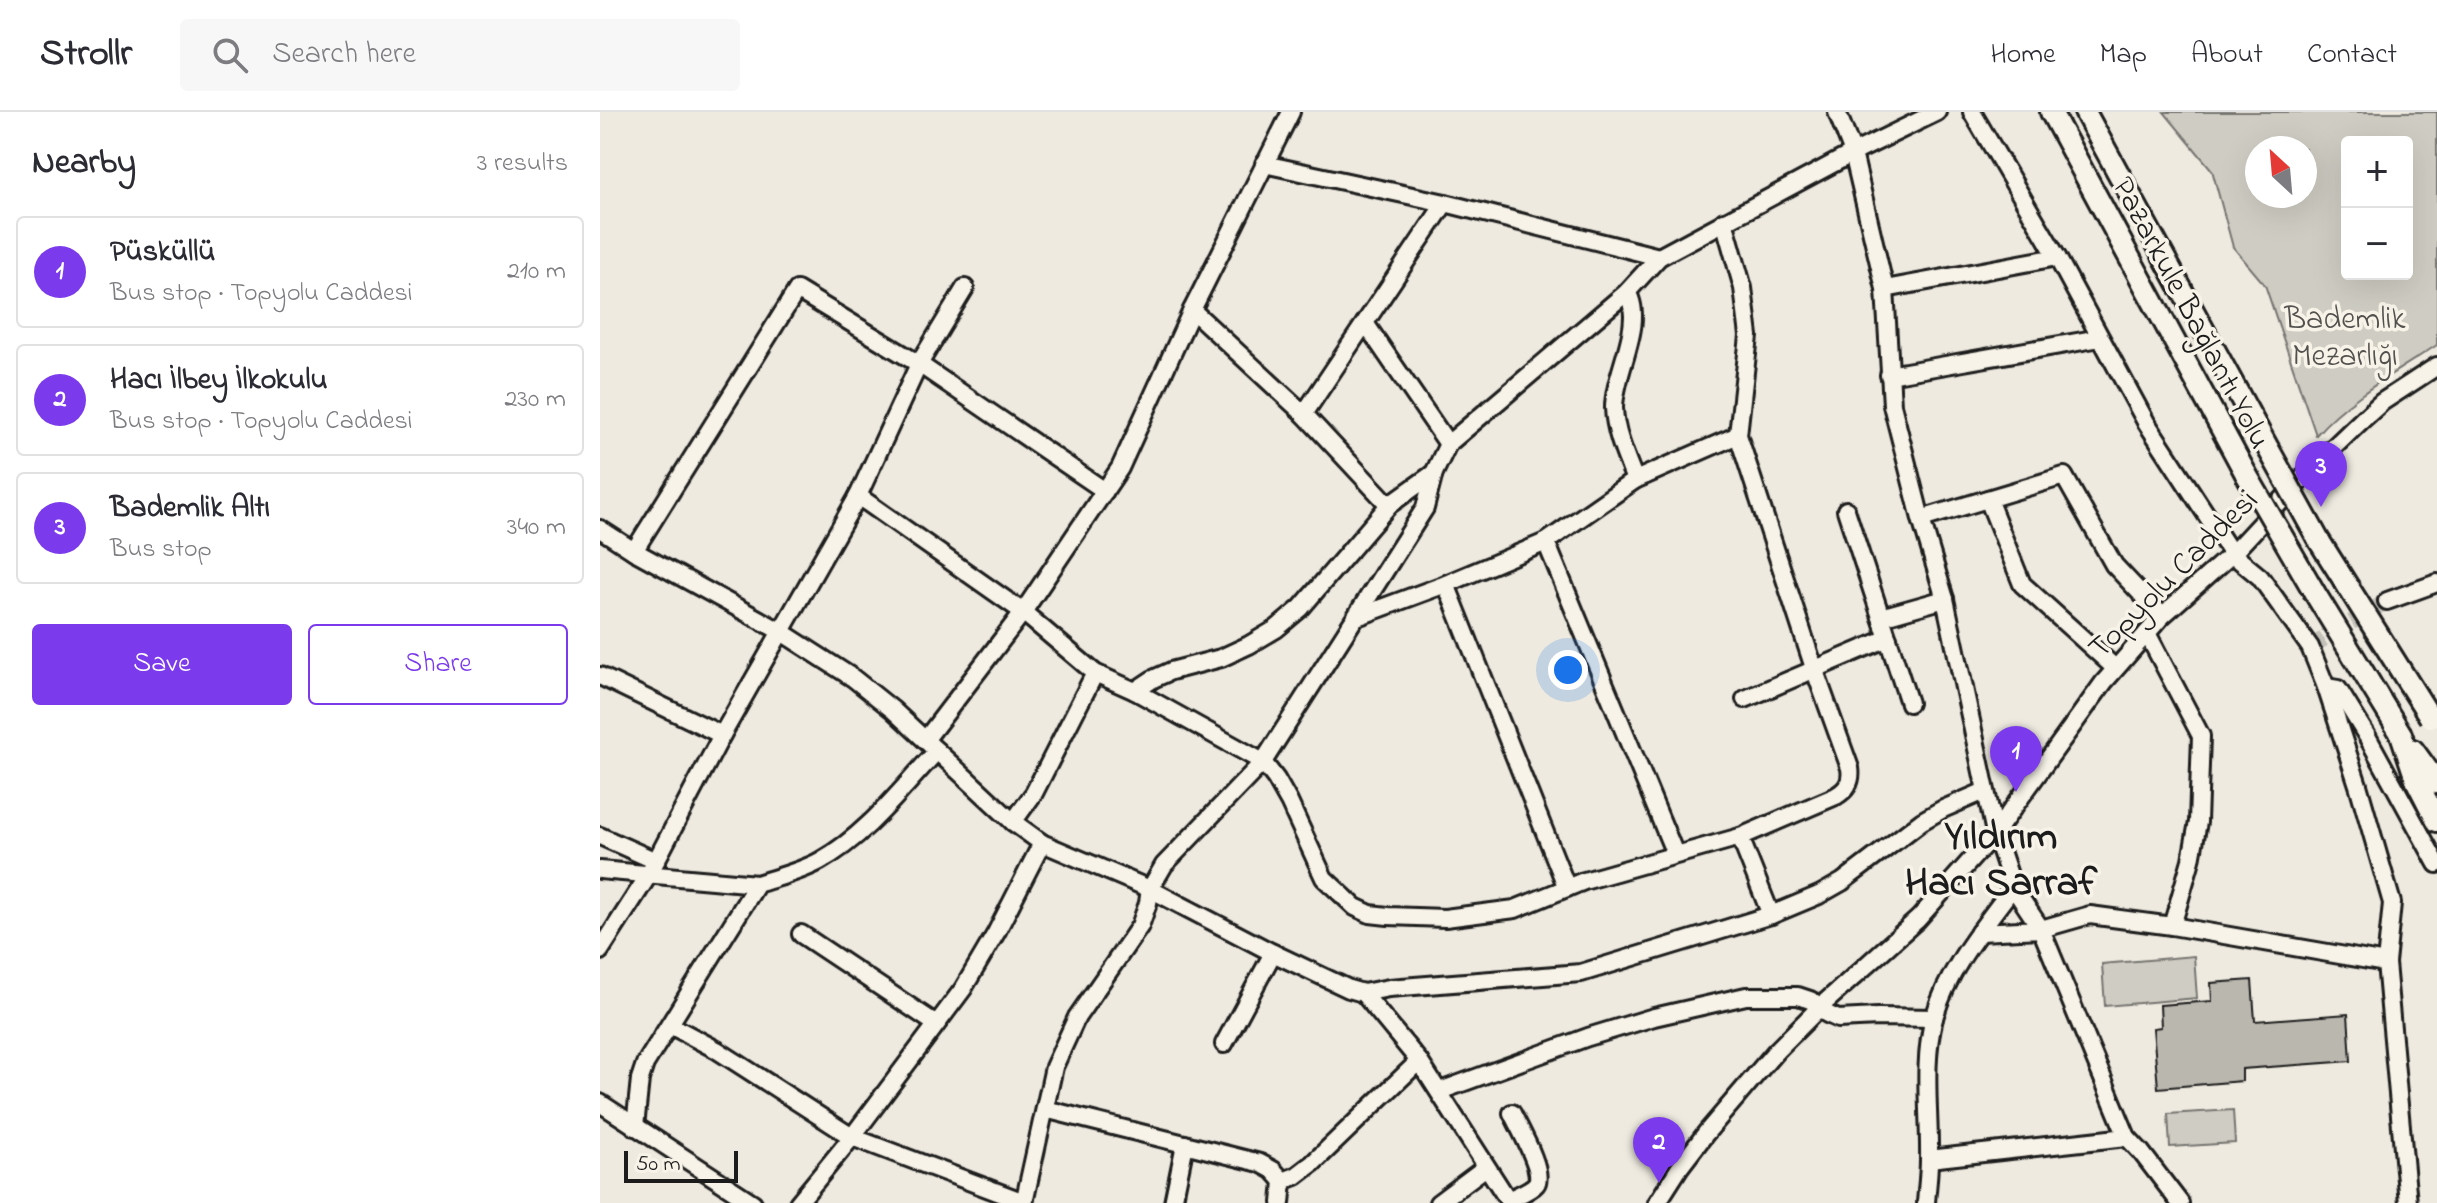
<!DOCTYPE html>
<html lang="en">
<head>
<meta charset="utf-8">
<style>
	body { margin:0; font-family:"Indie Flower",sans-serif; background:#f7f7f7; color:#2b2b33 }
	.controls { position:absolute; right:24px; top:24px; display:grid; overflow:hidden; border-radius:8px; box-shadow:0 8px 32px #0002 }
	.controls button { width:72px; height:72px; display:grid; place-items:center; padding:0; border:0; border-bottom:2px solid #e1e1e2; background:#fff; color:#2b2b33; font:40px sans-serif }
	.compass { position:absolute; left:1645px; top:24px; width:72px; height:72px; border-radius:50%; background:#fff; box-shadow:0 8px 32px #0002; rotate:334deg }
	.scale { position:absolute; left:24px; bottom:20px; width:114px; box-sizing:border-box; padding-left:8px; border:4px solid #1c1c1c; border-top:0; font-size:22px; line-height:28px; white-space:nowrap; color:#1c1c1c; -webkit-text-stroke:6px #f7f3e8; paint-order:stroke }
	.you { position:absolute; left:968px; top:558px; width:28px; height:28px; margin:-20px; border:6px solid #fff; border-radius:50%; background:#1a73e8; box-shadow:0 0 0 12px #1a73e833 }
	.badge { display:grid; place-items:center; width:52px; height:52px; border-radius:50%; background:#7c3aed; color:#fff; font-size:26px; font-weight:700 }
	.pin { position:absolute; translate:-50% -66px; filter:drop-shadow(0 2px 4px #0008) }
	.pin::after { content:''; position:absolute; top:42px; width:28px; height:24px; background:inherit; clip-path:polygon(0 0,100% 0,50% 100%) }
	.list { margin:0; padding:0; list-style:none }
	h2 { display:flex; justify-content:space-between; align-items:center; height:104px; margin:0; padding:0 32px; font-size:34px }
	h2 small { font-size:26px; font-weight:400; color:#7c7c81 }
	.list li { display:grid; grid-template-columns:52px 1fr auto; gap:24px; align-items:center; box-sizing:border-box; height:112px; margin:0 16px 16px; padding:0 16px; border:2px solid #e1e1e2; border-radius:8px }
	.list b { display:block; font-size:30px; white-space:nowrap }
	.list p { margin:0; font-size:26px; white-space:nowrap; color:#7c7c81 }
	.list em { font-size:26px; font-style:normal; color:#7c7c81 }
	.actions { display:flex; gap:16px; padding:24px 32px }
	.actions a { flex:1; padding:18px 0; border:2px solid #7c3aed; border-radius:8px; text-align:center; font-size:28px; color:#7c3aed }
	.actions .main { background:#7c3aed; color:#fff }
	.icon { flex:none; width:44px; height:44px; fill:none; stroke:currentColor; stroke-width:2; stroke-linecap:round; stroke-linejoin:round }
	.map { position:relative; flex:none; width:1837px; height:1091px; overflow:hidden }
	header { display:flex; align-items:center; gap:48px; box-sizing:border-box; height:112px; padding:0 40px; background:#fff; border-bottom:2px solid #e1e1e2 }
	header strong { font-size:38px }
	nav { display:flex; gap:44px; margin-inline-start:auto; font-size:28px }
	.search { width:560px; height:72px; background:#f7f7f7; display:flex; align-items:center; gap:20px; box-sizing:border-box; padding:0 28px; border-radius:8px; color:#7c7c81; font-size:30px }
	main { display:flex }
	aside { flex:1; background:#fff }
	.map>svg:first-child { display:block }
</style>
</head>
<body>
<header>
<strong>Strollr</strong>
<div class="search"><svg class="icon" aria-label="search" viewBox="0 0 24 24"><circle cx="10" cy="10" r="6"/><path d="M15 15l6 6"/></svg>Search here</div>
<nav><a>Home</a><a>Map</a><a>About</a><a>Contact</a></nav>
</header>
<main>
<aside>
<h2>Nearby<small>3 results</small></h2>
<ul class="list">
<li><span class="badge">1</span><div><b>Püsküllü</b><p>Bus stop · Topyolu Caddesi</p></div><em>210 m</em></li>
<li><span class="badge">2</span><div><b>Hacı İlbey İlkokulu</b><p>Bus stop · Topyolu Caddesi</p></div><em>230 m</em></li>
<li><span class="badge">3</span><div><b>Bademlik Altı</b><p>Bus stop</p></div><em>340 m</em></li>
</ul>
<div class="actions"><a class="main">Save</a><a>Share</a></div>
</aside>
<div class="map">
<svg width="1837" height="1091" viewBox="0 0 1837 1091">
	<rect width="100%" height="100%" fill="#eeeae0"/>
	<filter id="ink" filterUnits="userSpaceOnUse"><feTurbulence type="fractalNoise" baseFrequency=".0125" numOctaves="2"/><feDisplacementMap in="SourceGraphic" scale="16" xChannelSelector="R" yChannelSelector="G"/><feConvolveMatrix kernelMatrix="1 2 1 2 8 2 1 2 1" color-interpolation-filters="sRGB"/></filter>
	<g filter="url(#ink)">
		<g fill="#cfccc3" stroke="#767470" stroke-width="2" fill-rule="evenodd">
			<path d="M1564 0H1837V233C1797 259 1747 287 1716 323L1665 173 1633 135 1612 58ZM1747 30H1807V162H1747ZM1657 36H1705V84H1657Z"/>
			<polygon points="1594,844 1597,886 1505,894 1502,852"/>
			<polygon points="1633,998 1635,1031 1570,1035 1568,1002"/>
		</g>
		<polygon fill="#bab7af" stroke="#1c1c1c" stroke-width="2" points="1652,868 1655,909 1748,902 1751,949 1642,957 1642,969 1558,976 1553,916 1561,915 1560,893 1612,889 1611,871"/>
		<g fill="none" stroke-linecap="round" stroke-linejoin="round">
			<polyline stroke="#c4c1b9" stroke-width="16" stroke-dasharray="16 8" stroke-linecap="butt" points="1710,535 1787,489"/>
			<defs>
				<g id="minor">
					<path d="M1237 0 1253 41 1285 177 1292 293 1321 407 1345 487 1395 721 1413 775C1383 815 1348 857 1334 906 1322 952 1330 1001 1329 1048 1329 1062 1327 1077 1326 1091"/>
					<polyline points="1372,0 1457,145 1546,310 1632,442 1660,465 1710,535 1726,575 1758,673 1792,791 1786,851 1808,1091"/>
					<polyline points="664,52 845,91 1059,145"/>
					<polyline points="1285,177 1457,145"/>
					<path d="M1027 180C1046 211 1014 260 1014 296 1015 321 1026 345 1035 368"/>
					<polyline points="592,198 704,302"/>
					<polyline points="765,211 848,332"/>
					<polyline points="1289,263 1500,226"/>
					<path d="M258 384 423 500 495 561 535 579 663 650 676 667 689 690 724 766 755 795 770 802 788 804 845 806 915 797 984 769 1140 725 1236 684C1248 677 1252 669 1250 656L1215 559 1138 323 1149 224 1143 176 1124 109"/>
					<polyline points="1388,387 1422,472 1515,556"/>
					<polyline points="789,393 704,302 845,91"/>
					<polyline points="1246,398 1309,591"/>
					<polyline points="1321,407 1464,364 1514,453 1562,504"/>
					<polyline points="0,417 34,439 180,519 253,566 293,598 413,710 442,731 550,777 673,841 749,877 763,881 789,876 981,861 1171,803 1219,783 1242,770 1322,709 1343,697 1385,679"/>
					<polyline points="946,430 1075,742"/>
					<polyline points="34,439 197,178 319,252 365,176"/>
					<polyline points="846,472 967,776"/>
					<polyline points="1787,489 1837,471"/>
					<polyline points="757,505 846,472 946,430 1035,368 1138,323"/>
					<polyline points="1281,505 1345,487"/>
					<polyline points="1547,521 1601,624 1598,710 1591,748 1572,814"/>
					<polyline points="0,564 122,623"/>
					<polyline points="1726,575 1738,577 1767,624 1837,752"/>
					<polyline points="535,579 553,567 571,559 621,546 649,533 676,517 701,496 789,393 834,361"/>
					<polyline points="1145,587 1288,526"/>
					<polyline points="326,627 423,500 520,356 592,198 691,0"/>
					<polyline points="413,710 434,681 495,561"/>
					<polyline points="0,724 56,749"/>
					<polyline points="1140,725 1171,803"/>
					<polyline points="0,758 157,772"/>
					<polyline points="1379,820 1441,817 1413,775"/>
					<polyline points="201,822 336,912"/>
					<polyline points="0,839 48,764 122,623 258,384 319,252 505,379"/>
					<polyline points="763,881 819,949 910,1091"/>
					<polyline points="70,913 117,938 252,1025 424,1090"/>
					<polyline points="624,932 673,841"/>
					<polyline points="840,979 988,925 1054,905 1146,884 1198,884 1210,888 1221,894 1227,902 1238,907 1278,905 1334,906"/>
					<polyline points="0,991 153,1091"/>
					<polyline points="445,997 660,1051 673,1058 683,1069"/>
					<path d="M35 1015 40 967 45 952 157 772C178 765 200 760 220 749 267 723 301 677 337 639"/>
					<polyline points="1329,1047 1527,1025"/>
					<path d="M908 1088C916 1084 930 1079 936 1072 945 1060 918 1014 912 1001"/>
					<polyline points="198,1091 252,1025 363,877 396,821 442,731"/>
					<polyline points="424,1091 454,955 477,905 540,814 548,791 550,777 564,753 663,650 825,396 834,361 848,332 1027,180 1059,145 1253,41 1337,0"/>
					<polyline points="573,1091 585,1032"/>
					<polyline points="681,1091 683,1069 696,1064 713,1051 819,949"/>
					<polyline points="838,1091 886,1055"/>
					<polyline points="1057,1091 1080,1055 1106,1021 1176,939 1221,894 1318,807 1395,721 1504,570 1562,504 1632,442 1712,356 1762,308 1782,290 1837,254"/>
					<polyline points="1580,1091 1541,1040 1527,1025 1441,817 1490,803 1572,814 1786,851"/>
				</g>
				<g id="major">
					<polyline points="1451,0 1646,362"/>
					<polyline points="1485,0 1669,338"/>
					<polyline points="1801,622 1817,670 1837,709"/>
					<polyline points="1813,638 1837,671"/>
				</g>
			</defs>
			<use href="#minor" stroke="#1c1c1c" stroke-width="22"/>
			<use href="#major" stroke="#1c1c1c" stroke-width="26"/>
			<use href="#minor" stroke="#f7f3e8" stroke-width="16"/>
			<use href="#major" stroke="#f7f3e8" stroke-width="20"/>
			<defs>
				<g id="major-bridge">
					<polyline points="1669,338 1718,427 1830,605"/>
					<polyline points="1646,362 1716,483 1801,622"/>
				</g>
			</defs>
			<use href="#major-bridge" stroke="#1c1c1c" stroke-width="26" stroke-linecap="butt"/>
			<use href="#major-bridge" stroke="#f7f3e8" stroke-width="20"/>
		</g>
	</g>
	<g text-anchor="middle" stroke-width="7" stroke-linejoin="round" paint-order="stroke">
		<g font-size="32" fill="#1c1c1c" stroke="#f7f3e8">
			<text transform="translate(1593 200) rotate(62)" y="11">Pazarkule Bağlantı Yolu</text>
			<text transform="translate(1572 461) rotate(-45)" y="11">Topyolu Caddesi</text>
		</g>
		<g font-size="32" fill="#52514e" stroke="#f7f3e8">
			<text x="1745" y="216">Bademlik<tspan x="1745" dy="37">Mezarlığı</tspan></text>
		</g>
		<g font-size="40" font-weight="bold" fill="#1c1c1c" stroke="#f7f3e8">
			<text x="1401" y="736">Yıldırım<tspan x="1401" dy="46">Hacı Sarraf</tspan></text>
		</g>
	</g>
</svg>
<div class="controls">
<button>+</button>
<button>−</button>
</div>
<svg class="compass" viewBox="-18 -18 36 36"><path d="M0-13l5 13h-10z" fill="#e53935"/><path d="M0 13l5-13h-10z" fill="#7c7c81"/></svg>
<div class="scale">50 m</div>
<div class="you"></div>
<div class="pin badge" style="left:1416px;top:680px">1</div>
<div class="pin badge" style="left:1059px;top:1071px">2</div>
<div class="pin badge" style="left:1721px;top:395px">3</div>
</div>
</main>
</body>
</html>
